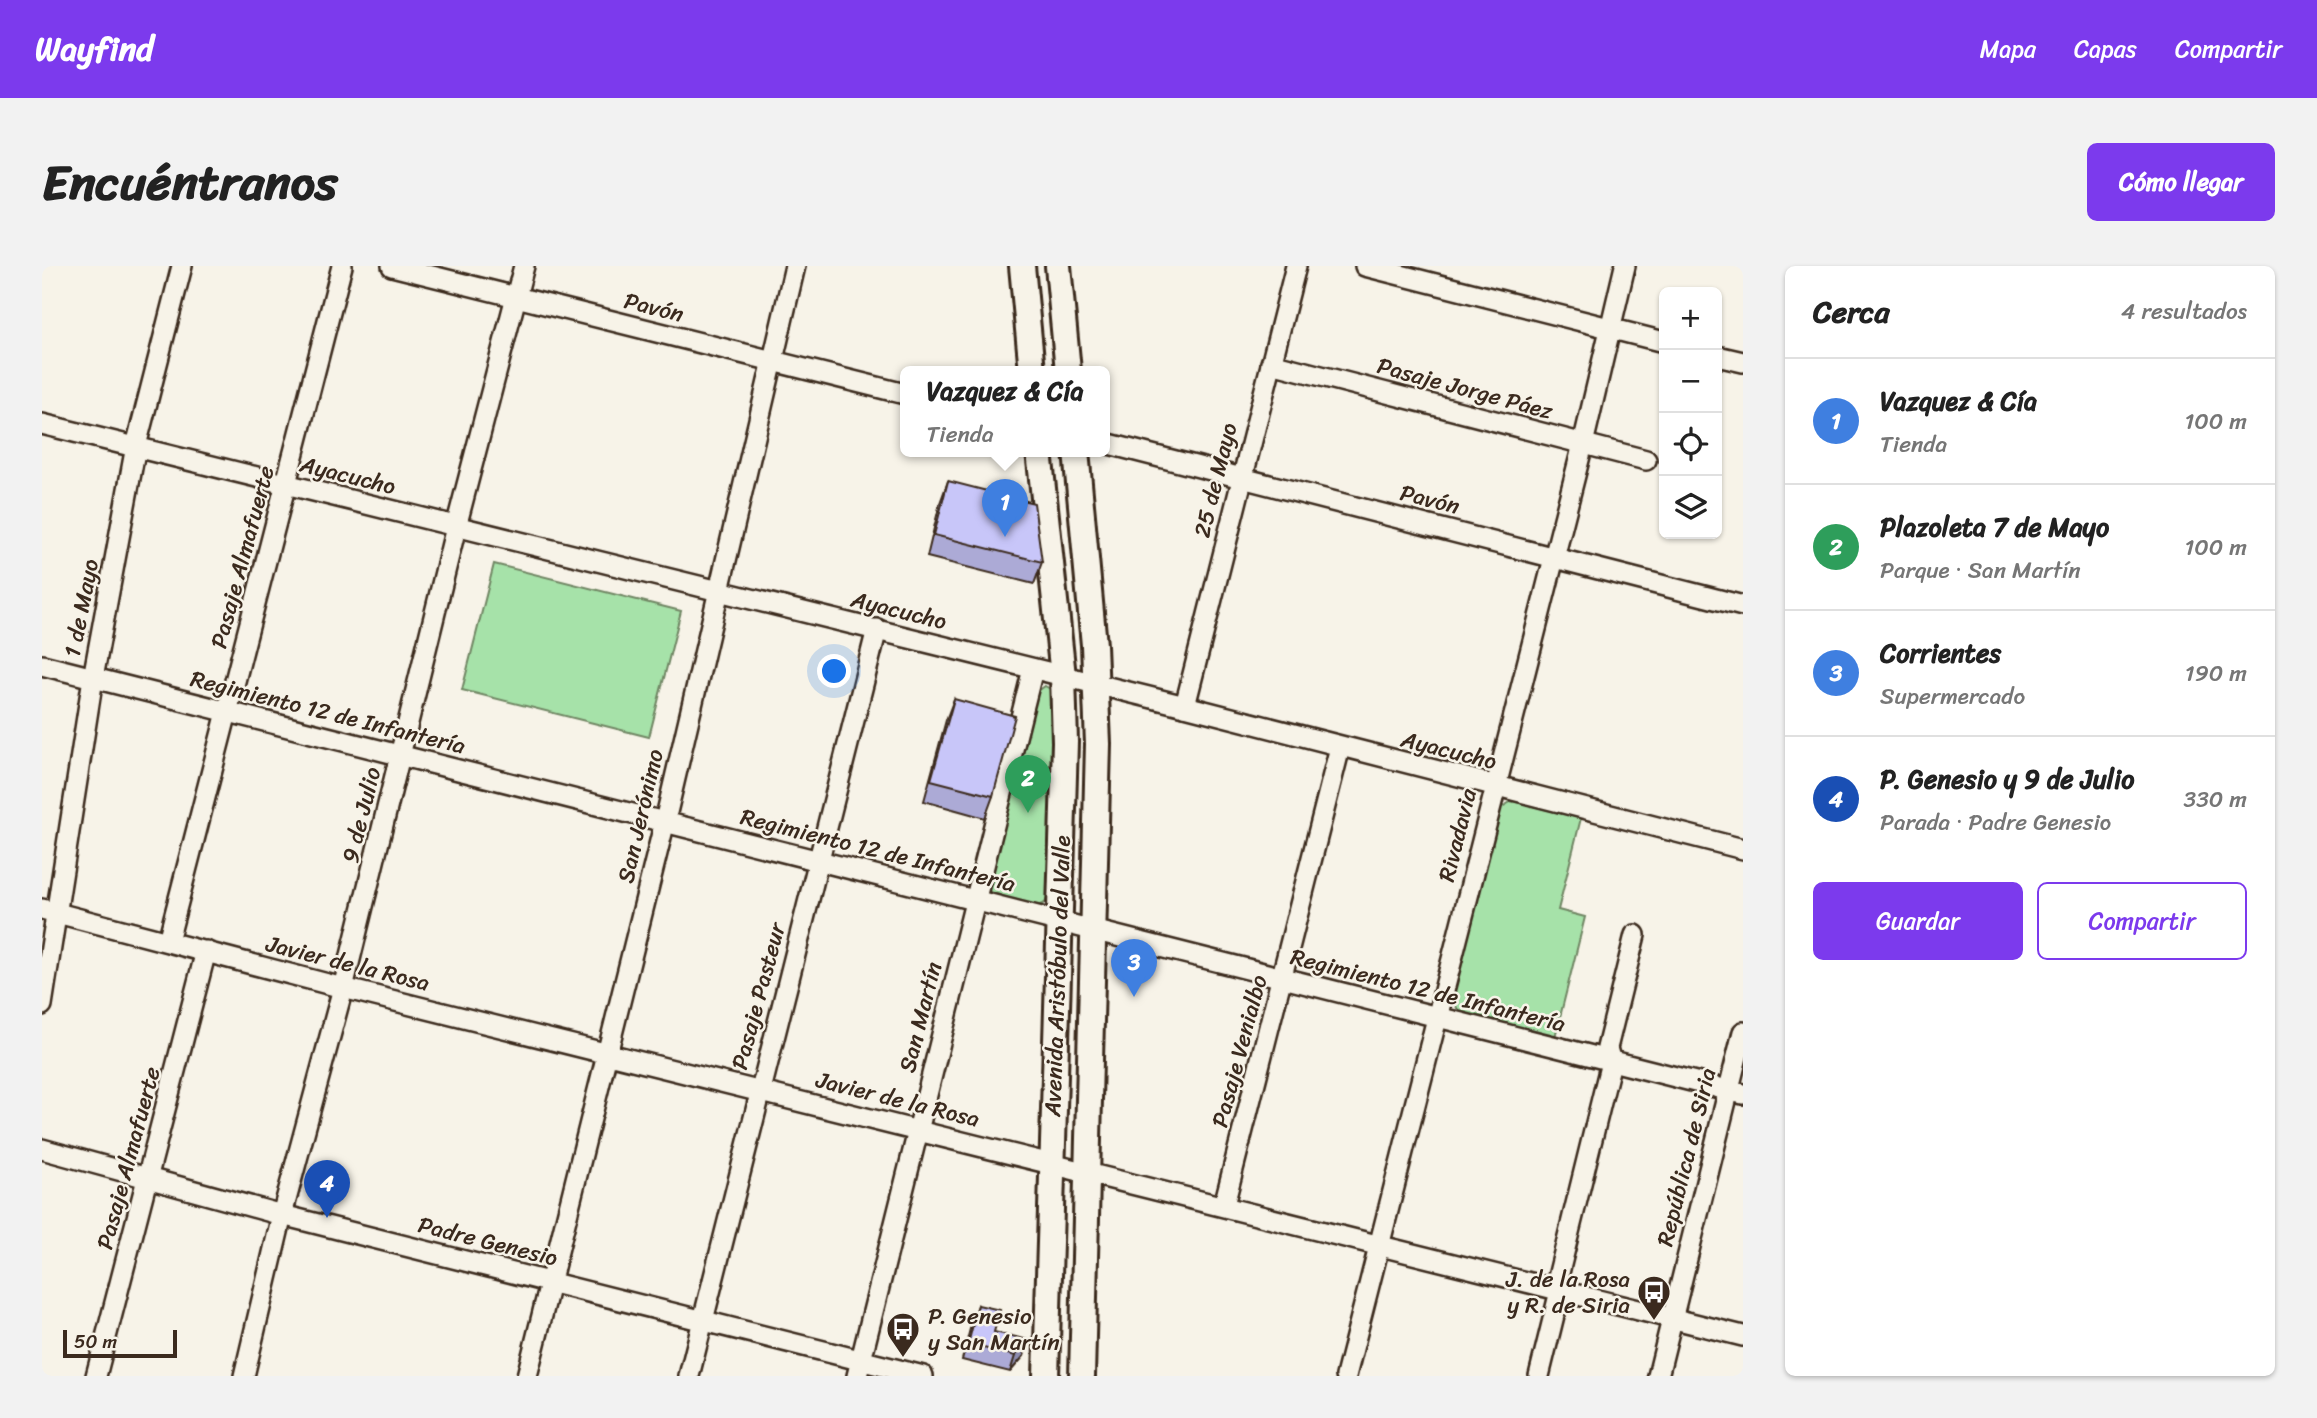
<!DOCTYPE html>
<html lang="es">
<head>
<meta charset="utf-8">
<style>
	body { margin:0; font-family:Sriracha,sans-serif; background:#f2f2f2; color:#222 }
	.controls { position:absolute; right:21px; top:21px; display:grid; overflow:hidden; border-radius:10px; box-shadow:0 2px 5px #0004 }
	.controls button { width:63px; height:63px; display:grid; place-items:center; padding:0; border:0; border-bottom:2px solid #e0e0e0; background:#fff; color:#222; font:35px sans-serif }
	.scale { position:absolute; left:21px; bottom:18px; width:114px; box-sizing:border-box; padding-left:7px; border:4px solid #3b2a1e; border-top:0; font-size:19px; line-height:24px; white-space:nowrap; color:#3b2a1e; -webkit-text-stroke:5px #f7f3e8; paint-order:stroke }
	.you { position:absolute; left:793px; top:406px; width:24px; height:24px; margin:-18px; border:5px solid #fff; border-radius:50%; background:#1a73e8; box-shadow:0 0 0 10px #1a73e833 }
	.badge { display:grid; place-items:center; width:46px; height:46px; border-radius:50%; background:#7c3aed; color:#fff; font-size:23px; font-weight:700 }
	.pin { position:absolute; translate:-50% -58px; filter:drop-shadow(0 2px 4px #0008) }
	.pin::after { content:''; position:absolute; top:37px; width:24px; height:21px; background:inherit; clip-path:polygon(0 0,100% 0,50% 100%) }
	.popup { position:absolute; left:858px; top:100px; width:210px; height:91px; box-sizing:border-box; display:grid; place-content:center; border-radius:10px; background:#fff; filter:drop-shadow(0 2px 5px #0005); font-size:23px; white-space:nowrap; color:#767676 }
	.popup b { font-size:26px; color:#222 }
	.popup::after { content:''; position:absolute; left:50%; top:100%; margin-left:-14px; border:14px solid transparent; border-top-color:#fff }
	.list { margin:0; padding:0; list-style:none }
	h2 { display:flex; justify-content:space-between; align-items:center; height:91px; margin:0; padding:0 28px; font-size:30px }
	h2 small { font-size:23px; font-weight:400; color:#767676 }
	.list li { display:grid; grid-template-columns:46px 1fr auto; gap:21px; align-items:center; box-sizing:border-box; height:126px; padding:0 28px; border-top:2px solid #e0e0e0 }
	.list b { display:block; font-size:26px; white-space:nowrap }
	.list p { margin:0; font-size:23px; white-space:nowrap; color:#767676 }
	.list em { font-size:23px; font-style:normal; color:#767676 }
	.actions { display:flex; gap:14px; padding:21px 28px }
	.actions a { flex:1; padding:16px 0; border:2px solid #7c3aed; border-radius:10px; text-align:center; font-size:24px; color:#7c3aed }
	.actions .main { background:#7c3aed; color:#fff }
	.icon { flex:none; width:38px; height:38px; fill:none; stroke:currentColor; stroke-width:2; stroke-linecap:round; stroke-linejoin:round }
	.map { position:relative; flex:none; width:1701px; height:1110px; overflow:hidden; border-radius:10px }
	header { display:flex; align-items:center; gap:42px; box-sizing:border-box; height:98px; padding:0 35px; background:#7c3aed; color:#fff }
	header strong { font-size:33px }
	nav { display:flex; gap:38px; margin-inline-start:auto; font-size:24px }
	.intro { display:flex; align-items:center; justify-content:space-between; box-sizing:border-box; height:168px; padding:0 42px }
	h1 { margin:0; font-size:49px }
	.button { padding:18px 32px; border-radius:10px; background:#7c3aed; color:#fff; font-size:24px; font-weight:700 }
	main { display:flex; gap:42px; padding:0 42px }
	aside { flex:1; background:#fff; border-radius:10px; box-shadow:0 2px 5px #0004 }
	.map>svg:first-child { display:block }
</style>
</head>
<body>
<header>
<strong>Wayfind</strong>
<nav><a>Mapa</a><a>Capas</a><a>Compartir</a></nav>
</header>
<div class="intro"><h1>Encuéntranos</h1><a class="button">Cómo llegar</a></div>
<main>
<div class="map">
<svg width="1701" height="1110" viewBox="0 0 1701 1110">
	<rect width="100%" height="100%" fill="#f7f3e8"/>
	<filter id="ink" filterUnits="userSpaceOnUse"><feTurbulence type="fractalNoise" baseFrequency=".0143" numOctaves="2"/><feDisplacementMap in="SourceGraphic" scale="14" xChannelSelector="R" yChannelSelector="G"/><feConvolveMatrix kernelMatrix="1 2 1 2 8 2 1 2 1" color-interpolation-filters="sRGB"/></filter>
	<g filter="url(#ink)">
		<g fill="#a6e2a9" stroke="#708664" stroke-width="2">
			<polygon points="452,298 639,345 607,471 420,424"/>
			<polygon points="1003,420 1010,424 1014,477 1006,631 1003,637 993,641 946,625 992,428"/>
			<polygon points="1470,535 1539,552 1516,644 1543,651 1513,771 1417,746 1410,732 1457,543"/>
		</g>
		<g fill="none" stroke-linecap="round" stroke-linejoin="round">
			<defs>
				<g id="minor">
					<polyline points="350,0 863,128"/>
					<polyline points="1323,0 1622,76"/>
					<polyline points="1675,90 1701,96"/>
					<polyline points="1229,97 1604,194"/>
					<polyline points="0,158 1143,440 1701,583"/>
					<polyline points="1063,177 1701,340"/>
					<polyline points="0,399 1701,828"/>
					<polyline points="1143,440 1254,0"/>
					<polyline points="0,643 301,722 1701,1070"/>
					<polyline points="126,675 300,0"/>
					<polyline points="0,739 51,412 94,180 140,0"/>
					<polyline points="0,883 240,949 881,1110"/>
					<polyline points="1182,939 1298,481"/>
					<polyline points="54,1110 164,685"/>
					<polyline points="202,1110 240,949 301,722 414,261 482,0"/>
					<polyline points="485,1110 623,555 753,0"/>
					<polyline points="647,1110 835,363"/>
					<polyline points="815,1110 991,403"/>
					<polyline points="1304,1110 1541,178 1583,0"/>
					<polyline points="1497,1110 1518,1025 1516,1011 1569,796 1565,782 1593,669"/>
					<polyline points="1616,1110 1701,766"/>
				</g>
				<g id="major">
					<polyline points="980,0 990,105"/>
					<polyline points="1016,0 1026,105"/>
					<polyline points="997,185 1021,410 1023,476 1004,1110"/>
					<polyline points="1034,185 1052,379 1056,478 1040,1110"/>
				</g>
			</defs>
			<use href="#minor" stroke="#3b2a1e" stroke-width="24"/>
			<use href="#major" stroke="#3b2a1e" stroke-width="30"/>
			<use href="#minor" stroke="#f7f3e8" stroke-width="19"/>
			<use href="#major" stroke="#f7f3e8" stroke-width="24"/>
		</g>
		<g fill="#acaad6" stroke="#3b2a1e" stroke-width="2">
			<polygon points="906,215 1000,296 992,318 885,291 898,237"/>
			<polygon points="912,433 951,530 943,552 882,535 904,454"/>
			<polygon points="936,1039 952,1066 982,1090 968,1106 920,1094 930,1055"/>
		</g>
		<polygon fill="#8c8bae" stroke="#3b2a1e" stroke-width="2" points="987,1074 982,1090 968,1106 973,1090"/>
		<g fill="#c8c6f9" stroke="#3b2a1e" stroke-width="2">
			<polygon points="906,215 992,237 1000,296 892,269"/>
			<polygon points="912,433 973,450 951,530 889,514"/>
			<polygon points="936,1039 958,1044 952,1066 987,1074 973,1090 926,1078"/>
		</g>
	</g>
	<defs>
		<symbol id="bus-pin" viewBox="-11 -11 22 30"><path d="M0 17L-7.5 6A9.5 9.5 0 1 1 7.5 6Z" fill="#3b2a1e" stroke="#f7f3e8"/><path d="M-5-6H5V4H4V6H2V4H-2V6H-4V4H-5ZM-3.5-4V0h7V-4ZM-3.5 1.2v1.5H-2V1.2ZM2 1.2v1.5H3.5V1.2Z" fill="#fff"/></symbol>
	</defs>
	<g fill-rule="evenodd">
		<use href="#bus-pin" x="1593" y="1007" width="38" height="52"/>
		<use href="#bus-pin" x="842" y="1044" width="38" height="52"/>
	</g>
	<g text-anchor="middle" stroke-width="5" stroke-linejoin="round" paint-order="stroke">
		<g font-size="23" fill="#3b2a1e" stroke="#f7f3e8">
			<text transform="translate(612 41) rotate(14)" y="8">Pavón</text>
			<text transform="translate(1423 122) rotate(15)" y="8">Pasaje Jorge Páez</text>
			<text transform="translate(306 209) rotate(14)" y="8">Ayacucho</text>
			<text transform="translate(1173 214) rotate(-76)" y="8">25 de Mayo</text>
			<text transform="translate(1388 233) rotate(14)" y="8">Pavón</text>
			<text transform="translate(200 291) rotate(-75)" y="8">Pasaje Almafuerte</text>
			<text transform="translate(39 342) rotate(-79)" y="8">1 de Mayo</text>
			<text transform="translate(857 344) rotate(14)" y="8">Ayacucho</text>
			<text transform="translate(286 446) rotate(14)" y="8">Regimiento 12 de Infantería</text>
			<text transform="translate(1407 484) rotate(14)" y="8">Ayacucho</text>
			<text transform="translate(319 549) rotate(-76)" y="8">9 de Julio</text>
			<text transform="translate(598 550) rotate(-77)" y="8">San Jerónimo</text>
			<text transform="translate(1415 569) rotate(-76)" y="8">Rivadavia</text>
			<text transform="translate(836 584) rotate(14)" y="8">Regimiento 12 de Infantería</text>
			<text transform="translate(306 697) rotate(14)" y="8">Javier de la Rosa</text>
			<text transform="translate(1015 710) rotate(-88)" y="8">Avenida Aristóbulo del Valle</text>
			<text transform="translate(1386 724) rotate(14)" y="8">Regimiento 12 de Infantería</text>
			<text transform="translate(716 730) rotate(-75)" y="8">Pasaje Pasteur</text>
			<text transform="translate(878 751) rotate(-76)" y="8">San Martín</text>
			<text transform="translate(1197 785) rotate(-75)" y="8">Pasaje Venialbo</text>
			<text transform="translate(856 833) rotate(14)" y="8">Javier de la Rosa</text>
			<text transform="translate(1644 891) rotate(-76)" y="8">República de Siria</text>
			<text transform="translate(86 892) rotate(-75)" y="8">Pasaje Almafuerte</text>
			<text transform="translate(446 975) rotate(14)" y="8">Padre Genesio</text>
		</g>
		<g font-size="23" fill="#3b2a1e" stroke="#f7f3e8" text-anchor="end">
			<text x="1588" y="1021">J. de la Rosa<tspan x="1588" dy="26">y R. de Siria</tspan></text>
			<text x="886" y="1058" text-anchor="start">P. Genesio<tspan x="886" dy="26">y San Martín</tspan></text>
		</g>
	</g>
</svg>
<div class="controls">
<button>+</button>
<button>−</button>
<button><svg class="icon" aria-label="locate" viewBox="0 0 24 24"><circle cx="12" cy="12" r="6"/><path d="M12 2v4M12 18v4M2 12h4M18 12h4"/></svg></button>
<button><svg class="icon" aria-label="layers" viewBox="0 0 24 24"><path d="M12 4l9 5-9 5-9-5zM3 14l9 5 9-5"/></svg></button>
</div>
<div class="scale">50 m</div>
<div class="you"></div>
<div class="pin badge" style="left:963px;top:271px;background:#3f7fe0">1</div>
<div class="popup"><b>Vazquez &amp; Cía</b>Tienda</div>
<div class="pin badge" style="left:986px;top:547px;background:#2e9e5b">2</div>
<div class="pin badge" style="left:1092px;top:731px;background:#3f7fe0">3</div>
<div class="pin badge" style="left:285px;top:952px;background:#1a4fb4">4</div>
</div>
<aside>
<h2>Cerca<small>4 resultados</small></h2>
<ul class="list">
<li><span class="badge" style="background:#3f7fe0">1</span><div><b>Vazquez &amp; Cía</b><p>Tienda</p></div><em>100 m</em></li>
<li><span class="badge" style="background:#2e9e5b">2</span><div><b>Plazoleta 7 de Mayo</b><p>Parque · San Martín</p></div><em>100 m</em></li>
<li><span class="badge" style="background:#3f7fe0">3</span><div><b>Corrientes</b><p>Supermercado</p></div><em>190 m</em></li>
<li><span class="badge" style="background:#1a4fb4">4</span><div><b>P. Genesio y 9 de Julio</b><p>Parada · Padre Genesio</p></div><em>330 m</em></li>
</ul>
<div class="actions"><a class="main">Guardar</a><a>Compartir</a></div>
</aside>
</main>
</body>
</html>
